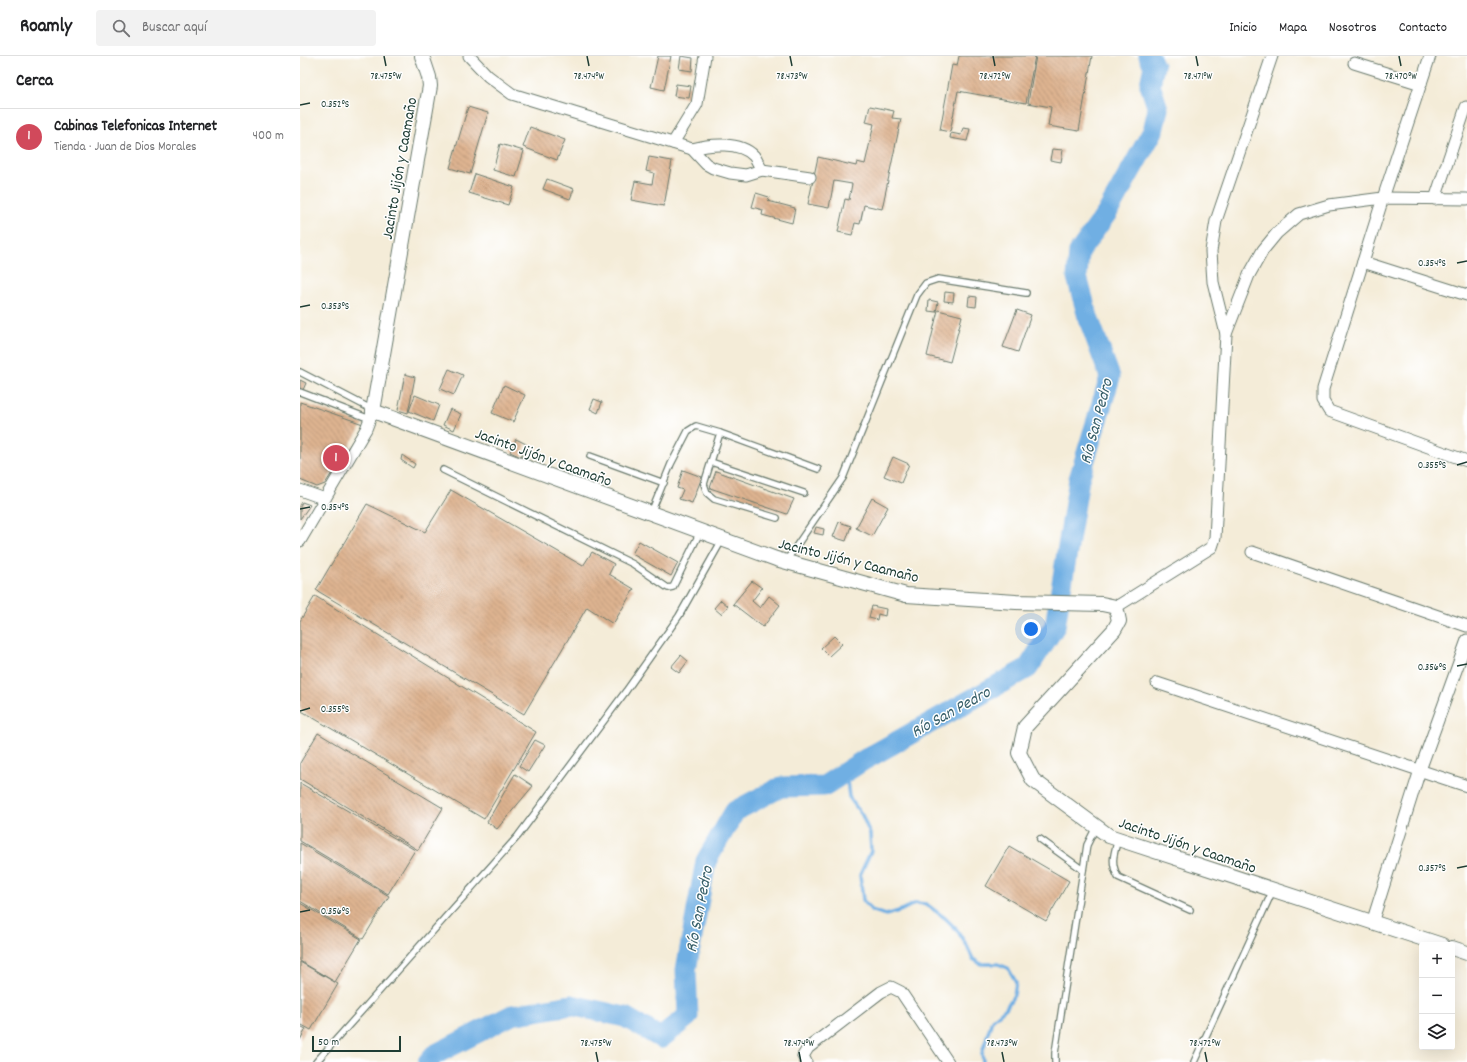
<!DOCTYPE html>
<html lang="es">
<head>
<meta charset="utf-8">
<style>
	body { margin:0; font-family:Dekko,sans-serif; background:#f2f2f2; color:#202124 }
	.controls { position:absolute; right:12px; bottom:12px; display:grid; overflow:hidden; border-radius:4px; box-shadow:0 4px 16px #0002 }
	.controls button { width:36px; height:36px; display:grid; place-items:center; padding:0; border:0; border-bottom:1px solid #e0e0e0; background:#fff; color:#202124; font:20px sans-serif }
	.scale { position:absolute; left:12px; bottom:10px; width:89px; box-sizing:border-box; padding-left:4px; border:2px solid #1f3d34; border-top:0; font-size:11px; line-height:14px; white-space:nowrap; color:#1f3d34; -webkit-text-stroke:3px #fff; paint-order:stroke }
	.you { position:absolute; left:731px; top:573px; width:14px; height:14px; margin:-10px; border:3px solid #fff; border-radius:50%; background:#1a73e8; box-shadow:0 0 0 6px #1a73e833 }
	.badge { display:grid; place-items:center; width:26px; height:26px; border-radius:50%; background:#d1495b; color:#fff; font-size:13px; font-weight:700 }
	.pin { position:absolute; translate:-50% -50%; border:2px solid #fff; box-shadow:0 1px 4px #0006 }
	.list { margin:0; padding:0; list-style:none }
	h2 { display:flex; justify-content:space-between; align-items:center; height:52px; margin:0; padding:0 16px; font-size:17px }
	h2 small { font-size:13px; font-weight:400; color:#757577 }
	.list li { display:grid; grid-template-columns:26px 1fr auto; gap:12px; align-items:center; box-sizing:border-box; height:56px; padding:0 16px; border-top:1px solid #e0e0e0 }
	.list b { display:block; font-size:15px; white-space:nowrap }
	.list p { margin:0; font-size:13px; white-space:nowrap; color:#757577 }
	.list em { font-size:13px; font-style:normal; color:#757577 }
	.icon { flex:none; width:22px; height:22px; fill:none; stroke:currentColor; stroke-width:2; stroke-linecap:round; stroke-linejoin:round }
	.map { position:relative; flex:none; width:1167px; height:1006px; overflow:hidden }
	header { display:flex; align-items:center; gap:24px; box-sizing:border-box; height:56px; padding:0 20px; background:#fff; border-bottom:1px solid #e0e0e0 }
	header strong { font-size:19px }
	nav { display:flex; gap:22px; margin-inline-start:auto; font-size:14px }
	.search { width:280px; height:36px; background:#f2f2f2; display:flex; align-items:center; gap:10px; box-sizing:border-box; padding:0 14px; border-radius:4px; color:#757577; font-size:15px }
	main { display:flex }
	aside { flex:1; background:#fff }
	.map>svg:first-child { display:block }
</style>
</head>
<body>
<header>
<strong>Roamly</strong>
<div class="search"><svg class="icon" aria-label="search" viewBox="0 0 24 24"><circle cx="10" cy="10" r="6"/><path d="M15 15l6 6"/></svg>Buscar aquí</div>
<nav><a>Inicio</a><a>Mapa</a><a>Nosotros</a><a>Contacto</a></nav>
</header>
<main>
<aside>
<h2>Cerca<small></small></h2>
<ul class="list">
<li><span class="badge">1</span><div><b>Cabinas Telefonicas Internet</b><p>Tienda · Juan de Dios Morales</p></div><em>400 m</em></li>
</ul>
</aside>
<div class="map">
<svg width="1167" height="1006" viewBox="0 0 1167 1006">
	<defs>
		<pattern id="building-back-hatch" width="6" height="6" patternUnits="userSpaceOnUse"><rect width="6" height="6" fill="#deb390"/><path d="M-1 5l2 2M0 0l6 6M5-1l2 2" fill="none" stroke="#b39376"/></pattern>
	</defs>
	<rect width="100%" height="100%" fill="#fff"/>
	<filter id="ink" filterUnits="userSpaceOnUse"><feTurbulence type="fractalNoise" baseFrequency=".025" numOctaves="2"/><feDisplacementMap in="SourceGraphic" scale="8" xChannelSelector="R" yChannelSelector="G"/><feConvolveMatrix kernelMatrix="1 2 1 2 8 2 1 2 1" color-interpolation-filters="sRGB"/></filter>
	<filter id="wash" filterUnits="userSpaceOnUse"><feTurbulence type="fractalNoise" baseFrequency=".012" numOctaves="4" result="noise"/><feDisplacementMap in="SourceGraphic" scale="16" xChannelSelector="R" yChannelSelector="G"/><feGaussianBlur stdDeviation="0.9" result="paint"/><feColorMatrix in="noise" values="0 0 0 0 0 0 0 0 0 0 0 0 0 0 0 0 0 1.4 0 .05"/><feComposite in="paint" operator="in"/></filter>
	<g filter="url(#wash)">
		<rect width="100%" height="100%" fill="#f4ecd8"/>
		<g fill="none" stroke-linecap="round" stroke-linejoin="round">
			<polyline stroke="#70afe3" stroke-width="3.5" points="546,716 549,741 562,759 570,778 571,795 560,819 563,844 571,854 586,859 602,854 616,847 626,848 645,862 657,874 667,890 673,903 681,908 698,908 708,912 716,926 714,939 706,952 692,964 682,997 683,1006"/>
			<polyline stroke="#70afe3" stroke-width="21" points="128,1006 134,999 212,959 271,949 325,961 361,982 388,960 386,914 406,805 435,755 481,731 524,730 564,704 728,612 755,570 779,423 810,321 788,261 777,221 779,196 807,157 853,75 858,53 850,29 854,10 849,0"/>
		</g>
		<g id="blocks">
			<g fill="url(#building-back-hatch)">
				<polygon points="358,0 371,0 364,34 351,31"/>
				<polygon points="381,0 393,2 392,15 379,13"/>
				<polygon points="659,0 735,0 726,47 658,35 650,76 640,74 652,9 657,10"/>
				<polygon points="736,0 792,0 779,75 748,70 751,51 728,47"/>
				<polygon points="376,28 391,30 389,42 374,40"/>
				<polygon points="570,50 594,55 592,62 601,63 582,153 564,149 560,168 555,167 552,179 538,176 545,143 549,144 552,128 534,125 529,152 508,148 518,101 556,110 557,106 565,108 574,68 566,66"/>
				<polygon points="168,51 188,57 170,118 150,112"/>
				<polygon points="230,71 265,84 257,104 223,91"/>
				<polygon points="663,72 670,73 667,85 650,82 651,77 661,79"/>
				<polygon points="200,88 224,95 216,121 193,114"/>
				<polygon points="752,93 763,94 761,106 750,104"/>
				<polygon points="349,101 372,105 364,150 331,144 335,125 352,128 354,117 346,115"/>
				<polygon points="175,118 214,131 208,149 169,137"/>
				<polygon points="247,123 274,133 270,143 243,133"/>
				<polygon points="456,137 469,141 468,145 495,152 492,167 462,159 463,154 452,151"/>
				<polygon points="645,236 654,237 653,246 644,245"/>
				<polygon points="669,240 677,241 676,251 668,250"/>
				<polygon points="629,244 638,246 636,256 628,255"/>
				<polygon points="638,254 662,260 650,306 627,300"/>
				<polygon points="717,254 731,259 718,296 703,291"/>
				<polygon points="149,313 163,319 154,339 140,333"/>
				<polygon points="105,318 115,321 108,357 98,354"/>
				<polygon points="0,324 6,327 3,334 0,333"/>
				<polygon points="204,329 225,339 213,366 192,357"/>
				<polygon points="115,339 139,349 133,365 109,355"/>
				<polygon points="294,343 302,346 298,357 290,353"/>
				<polygon points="0,346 63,368 25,428 17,431 0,424"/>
				<polygon points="150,353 161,358 154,374 143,369"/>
				<polygon points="216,383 226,388 221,401 210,396"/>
				<polygon points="102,399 115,408 113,412 101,404"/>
				<polygon points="593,401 609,408 601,427 584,420"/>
				<polygon points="383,414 402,421 392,447 379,443 383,434 377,432"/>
				<polygon points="416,415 494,443 487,458 410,432"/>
				<polygon points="151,434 283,510 292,496 314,508 309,518 334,533 313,568 287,551 224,658 16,534 67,448 125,476"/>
				<polygon points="572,442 588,451 572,480 556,472"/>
				<polygon points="2,446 10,449 0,463 0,450"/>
				<polygon points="539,466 551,470 546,485 533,481"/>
				<polygon points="516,471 524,473 523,479 514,477"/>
				<polygon points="339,485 378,507 371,520 332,498"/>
				<polygon points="452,525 462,532 452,545 460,552 469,540 480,549 463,571 433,548"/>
				<polygon points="15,540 236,676 184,763 0,654 0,565"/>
				<polygon points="421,544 428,550 421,558 414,552"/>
				<polygon points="572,550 586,553 585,560 578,558 577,564 569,562"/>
				<polygon points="534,580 542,588 529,600 521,592"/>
				<polygon points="381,599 388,605 379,617 371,611"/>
				<polygon points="18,677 143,752 118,794 0,723 0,707"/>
				<polygon points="235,684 245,689 228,716 219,710"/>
				<polygon points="215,718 233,730 197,773 187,766"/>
				<polygon points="0,727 115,794 88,838 0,785"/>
				<polygon points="0,787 89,840 63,883 0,845"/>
				<polygon points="709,790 769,825 746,865 686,830"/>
				<polygon points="0,847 61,883 35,926 0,905"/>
				<polygon points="0,906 38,928 11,974 0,968"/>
				<polygon points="0,970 6,973 0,984"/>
			</g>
		</g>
	</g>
	<g filter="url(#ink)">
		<use href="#blocks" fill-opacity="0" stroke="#6a7a6d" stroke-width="1"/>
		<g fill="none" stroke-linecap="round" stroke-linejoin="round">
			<defs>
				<g id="service">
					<polyline points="0,316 73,354"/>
					<polyline points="0,336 70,363"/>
					<polyline points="420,377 404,428 407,437 414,443 477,462"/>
					<polyline points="290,400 364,427"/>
					<polyline points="411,406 504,437"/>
					<polyline points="143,414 333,508 368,532 373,531 375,527 400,476"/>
					<polyline points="351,457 371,408 388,375 396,370 420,377 518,413"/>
					<polyline points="486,505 543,422 617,239 626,227 638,223 726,237"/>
					<polyline points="740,783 783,814"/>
					<path d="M818 783C814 798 810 806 818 821L890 854"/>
					<polyline points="16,1006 218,780 326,635 379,560 422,484"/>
					<polyline points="755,1006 755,997 787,789 796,771"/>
					<polyline points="894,1006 973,834"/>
				</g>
				<g id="minor">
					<polyline points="169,0 188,20 212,38 392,93 406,108 413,112 430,117 446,119 462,114 510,121"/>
					<polyline points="1130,0 1083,142 1023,333 1023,345 1029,355 1167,405"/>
					<polyline points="1054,7 1121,28"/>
					<polyline points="373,87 397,48 405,0"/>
					<path d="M392 93C410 88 440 85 454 100 457 104 459 110 462 114"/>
					<polyline points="1135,143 1166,51"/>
					<polyline points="1063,206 1167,239"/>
					<polyline points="926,278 913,226 911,195 916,165 972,0"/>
					<polyline points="0,434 25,443"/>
					<polyline points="0,485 66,373 73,355"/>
					<polyline points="952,496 1167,570"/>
					<polyline points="816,551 912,491 915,482 926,278 949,219 963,194 977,177 999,158 1029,149 1083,142 1167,143"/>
					<polyline points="857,627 1167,730"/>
					<polyline points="1072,867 1120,714 1167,584"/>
					<polyline points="506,1006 503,1000 508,992 581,936 591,931 601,936 648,1006"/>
				</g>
				<g id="tertiary">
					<polyline points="122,0 129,21 130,30 73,355 476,503 606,539 716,546 802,548 816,551 819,565 814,574 725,671 719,697 733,724 809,780 1142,889"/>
					<polyline points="1152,892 1167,897"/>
				</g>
			</defs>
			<use href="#service" stroke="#6a7a6d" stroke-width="8"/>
			<use href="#minor" stroke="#6a7a6d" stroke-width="13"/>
			<use href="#tertiary" stroke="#6a7a6d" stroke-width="16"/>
			<use href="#service" stroke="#fff" stroke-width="5.5"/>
			<use href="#minor" stroke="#fff" stroke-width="11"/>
			<use href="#tertiary" stroke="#fff" stroke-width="14"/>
		</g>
	</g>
	<path fill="none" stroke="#1f3d34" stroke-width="1.5" d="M84 0 86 10M287 0 289 10M490 0 492 10M693 0 695 10M896 0 898 10M1099 0 1101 10M0 49 10 47M1157 207 1167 205M0 251 10 249M1157 409 1167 406M0 453 10 451M1157 610 1167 608M0 655 10 652M1157 812 1167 810M0 856 10 854M296 996 298 1006M499 996 501 1006M702 996 704 1006M905 996 907 1006"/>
	<g text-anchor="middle" stroke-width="3" stroke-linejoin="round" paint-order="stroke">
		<g font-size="16" fill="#1f3d34" stroke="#fff">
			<text transform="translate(98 112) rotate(-80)" y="6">Jacinto Jijón y Caamaño</text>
			<text transform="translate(244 400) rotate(20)" y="6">Jacinto Jijón y Caamaño</text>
			<text transform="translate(549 503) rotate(14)" y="6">Jacinto Jijón y Caamaño</text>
			<text transform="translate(888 788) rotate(19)" y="6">Jacinto Jijón y Caamaño</text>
		</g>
		<g font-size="17" font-style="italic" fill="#375f69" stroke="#fff">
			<text transform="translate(795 365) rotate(-75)" y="6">Río San Pedro</text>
			<text transform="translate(650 655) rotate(-29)" y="6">Río San Pedro</text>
			<text transform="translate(398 853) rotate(-79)" y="6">Río San Pedro</text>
		</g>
	</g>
	<g font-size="10" text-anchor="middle" fill="#1f3d34" stroke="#fff" stroke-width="3" stroke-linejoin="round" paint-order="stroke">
		<text x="86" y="23">78.475°W</text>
		<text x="289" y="23">78.474°W</text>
		<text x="492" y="23">78.473°W</text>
		<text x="695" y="23">78.472°W</text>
		<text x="898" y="23">78.471°W</text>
		<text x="1101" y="23">78.470°W</text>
		<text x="35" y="51">0.352°S</text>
		<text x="1132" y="210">0.354°S</text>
		<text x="35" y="253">0.353°S</text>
		<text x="1132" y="412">0.355°S</text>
		<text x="35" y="454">0.354°S</text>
		<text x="1132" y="614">0.356°S</text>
		<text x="35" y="656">0.355°S</text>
		<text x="1132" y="815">0.357°S</text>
		<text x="35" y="858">0.356°S</text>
		<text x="296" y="990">78.475°W</text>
		<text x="499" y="990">78.474°W</text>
		<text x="702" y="990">78.473°W</text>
		<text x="905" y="990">78.472°W</text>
	</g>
</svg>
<div class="controls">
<button>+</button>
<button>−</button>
<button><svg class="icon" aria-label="layers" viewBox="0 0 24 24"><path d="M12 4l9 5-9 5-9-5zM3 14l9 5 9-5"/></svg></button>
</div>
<div class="scale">50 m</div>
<div class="you"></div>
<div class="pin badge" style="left:36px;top:402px">1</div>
</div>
</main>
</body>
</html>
